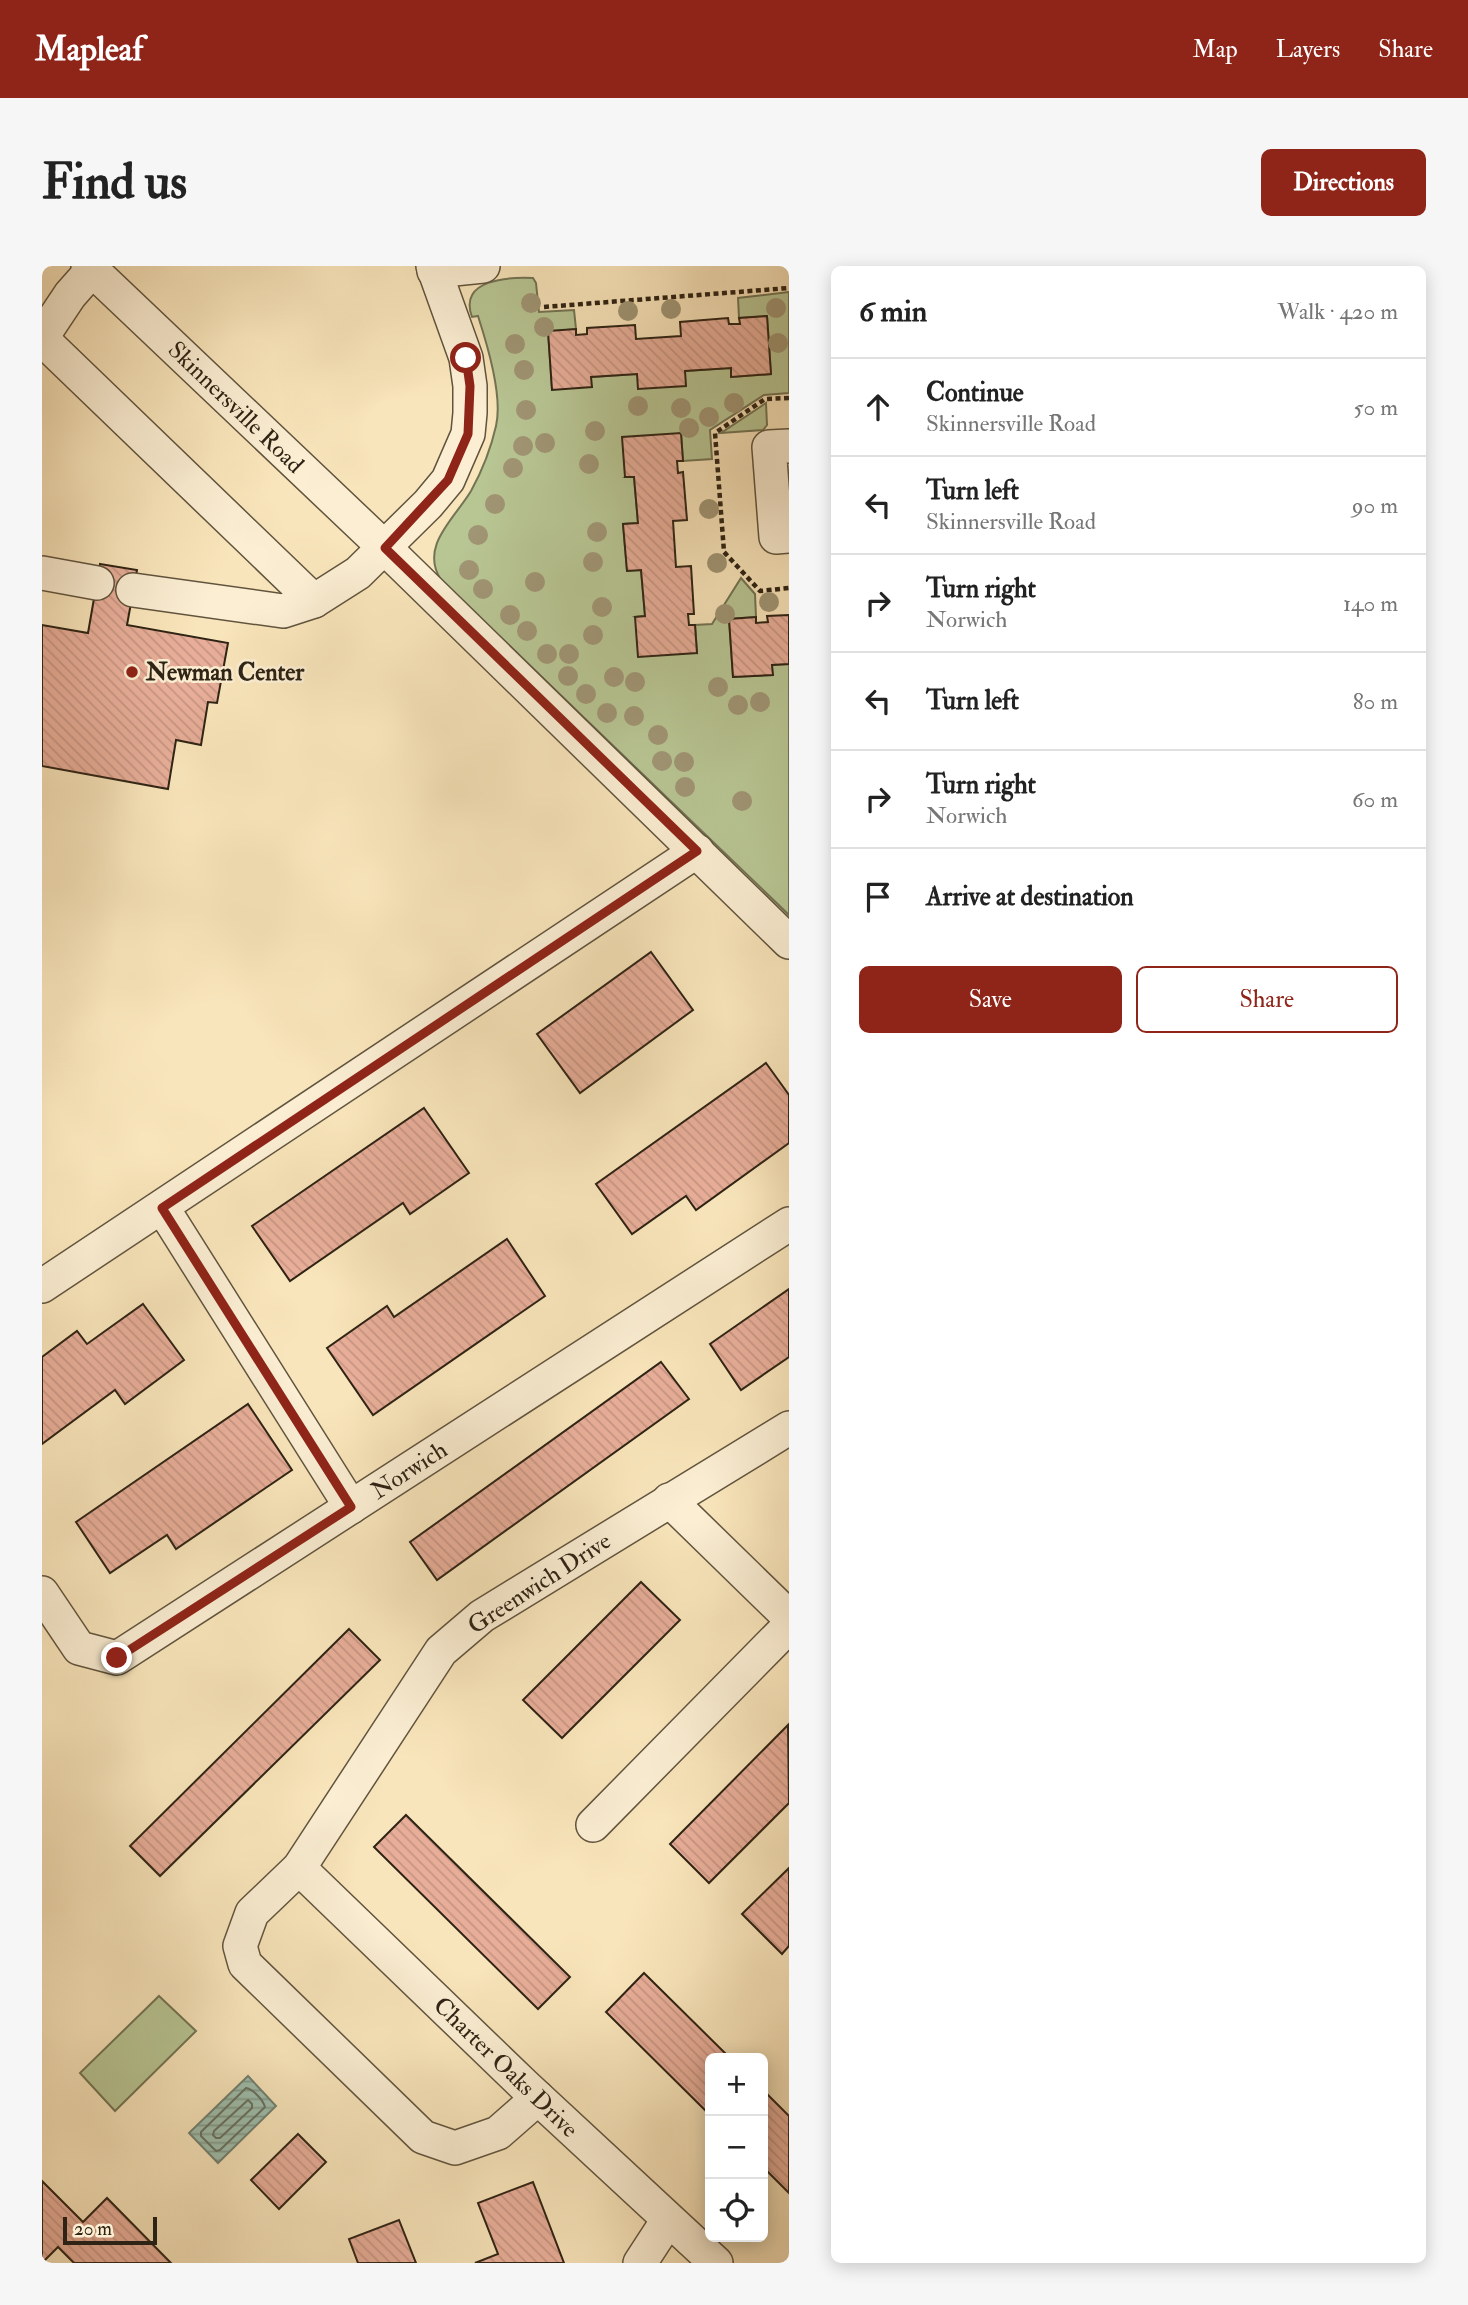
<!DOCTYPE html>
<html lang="en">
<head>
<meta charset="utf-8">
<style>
	body { margin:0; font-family:"IM FELL Double Pica",serif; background:#f6f6f6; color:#222 }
	.controls { position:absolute; right:21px; bottom:21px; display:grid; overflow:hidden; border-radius:10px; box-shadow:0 4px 18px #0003 }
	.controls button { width:63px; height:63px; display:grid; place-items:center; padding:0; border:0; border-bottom:2px solid #e0e0e0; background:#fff; color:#222; font:35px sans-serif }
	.scale { position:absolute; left:21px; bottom:18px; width:94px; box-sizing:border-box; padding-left:7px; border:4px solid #2e2314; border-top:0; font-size:19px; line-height:24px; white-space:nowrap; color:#2e2314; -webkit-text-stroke:5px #fbeed3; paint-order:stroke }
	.stop { position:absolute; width:21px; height:21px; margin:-16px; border:5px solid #8f2418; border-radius:50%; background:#fff }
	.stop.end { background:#8f2418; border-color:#fff; box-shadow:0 2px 7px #0008 }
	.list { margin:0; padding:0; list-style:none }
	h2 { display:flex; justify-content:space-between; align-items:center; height:91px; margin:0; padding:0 28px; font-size:30px }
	h2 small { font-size:23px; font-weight:400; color:#767676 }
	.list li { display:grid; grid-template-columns:46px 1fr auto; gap:21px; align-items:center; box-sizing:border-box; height:98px; padding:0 28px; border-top:2px solid #e0e0e0 }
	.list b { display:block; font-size:26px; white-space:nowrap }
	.list p { margin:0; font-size:23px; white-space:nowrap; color:#767676 }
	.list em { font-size:23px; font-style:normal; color:#767676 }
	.actions { display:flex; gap:14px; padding:21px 28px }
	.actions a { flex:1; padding:16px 0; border:2px solid #8f2418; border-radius:10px; text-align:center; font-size:24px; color:#8f2418 }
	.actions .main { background:#8f2418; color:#fff }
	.icon { flex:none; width:38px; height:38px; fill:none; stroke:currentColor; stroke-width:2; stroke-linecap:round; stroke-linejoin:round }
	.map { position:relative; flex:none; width:747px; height:1997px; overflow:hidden; border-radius:10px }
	header { display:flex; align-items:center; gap:42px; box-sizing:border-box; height:98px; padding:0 35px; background:#8f2418; color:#fff }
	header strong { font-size:33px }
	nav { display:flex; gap:38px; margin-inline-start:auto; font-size:24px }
	.intro { display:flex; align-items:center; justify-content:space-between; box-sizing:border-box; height:168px; padding:0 42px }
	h1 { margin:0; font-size:49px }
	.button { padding:18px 32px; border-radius:10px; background:#8f2418; color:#fff; font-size:24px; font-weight:700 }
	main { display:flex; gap:42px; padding:0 42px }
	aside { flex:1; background:#fff; border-radius:10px; box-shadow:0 4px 18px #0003 }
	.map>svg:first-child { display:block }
</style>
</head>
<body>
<header>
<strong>Mapleaf</strong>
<nav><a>Map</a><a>Layers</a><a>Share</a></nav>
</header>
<div class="intro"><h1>Find us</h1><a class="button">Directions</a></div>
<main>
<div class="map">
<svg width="747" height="1997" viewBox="0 0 747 1997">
	<defs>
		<pattern id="water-rules" width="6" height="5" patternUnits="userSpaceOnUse" patternTransform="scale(1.75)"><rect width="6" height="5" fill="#9ebfae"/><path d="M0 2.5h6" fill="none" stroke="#819b8c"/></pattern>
		<pattern id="building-back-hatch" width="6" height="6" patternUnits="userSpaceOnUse" patternTransform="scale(1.75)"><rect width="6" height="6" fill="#e8ae99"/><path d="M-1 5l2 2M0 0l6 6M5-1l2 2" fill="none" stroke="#c79583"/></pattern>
	</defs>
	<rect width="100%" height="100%" fill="#f9e5bb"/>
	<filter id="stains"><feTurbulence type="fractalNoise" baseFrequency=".00286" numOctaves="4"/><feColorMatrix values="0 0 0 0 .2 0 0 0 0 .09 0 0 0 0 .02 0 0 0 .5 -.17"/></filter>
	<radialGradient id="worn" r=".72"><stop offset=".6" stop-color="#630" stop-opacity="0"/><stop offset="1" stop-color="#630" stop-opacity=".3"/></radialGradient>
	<g fill="#b8c694" stroke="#737454" stroke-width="2">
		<path d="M491 12 494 17 497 46 532 44 534 63 506 66 510 123 549 111 689 102 690 111 729 108 725 50 697 52 696 32 747 26V127L722 129 668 164 670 193 641 195 639 168 583 211H592L596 257 581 258 585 305 599 304 603 350 593 351 655 387 653 359 670 358 699 312 713 328 714 351 687 353 691 411 730 409V399L747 398V649L399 314C377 280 413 252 429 225 440 205 449 182 454 160 461 130 445 78 436 50L430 51C416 13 467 11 491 12Z"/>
		<polygon points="724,137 725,159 721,164 679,167"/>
		<polygon points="117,1730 154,1765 73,1845 38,1807"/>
	</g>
	<polygon fill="url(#water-rules)" stroke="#718170" stroke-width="2" points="206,1810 234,1840 176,1897 147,1867"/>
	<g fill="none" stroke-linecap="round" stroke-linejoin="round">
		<g stroke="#667161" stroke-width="2">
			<path d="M204 1822C211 1823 221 1834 223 1841L178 1884 174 1885 159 1870V1866Z"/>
			<polygon points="206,1834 210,1838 210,1842 178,1872 174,1872 171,1869 172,1865"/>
		</g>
	</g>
	<g fill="url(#building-back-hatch)" stroke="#2e2314" stroke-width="2">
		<polygon points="725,50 729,108 689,111 689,102 643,105 644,120 596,123 595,108 549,111 550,121 510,124 506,65 534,63 534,69 545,68 545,62 593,59 594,73 639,70 638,56 686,52 687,58 698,58 697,52"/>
		<polygon points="639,167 641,195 635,195 636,207 641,206 645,254 631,255 634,301 649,300 652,348 646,348 647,359 653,359 655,387 596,391 593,351 603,350 599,304 585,305 581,258 596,257 592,211 583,211 580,171"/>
		<polygon points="58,298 95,304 85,359 186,377 175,437 166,436 159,479 134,474 126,523 0,500 0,359 46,367"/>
		<polygon points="747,349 747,398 730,399 731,409 691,411 687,353 714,351 714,357 726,356 725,350"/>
		<polygon points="609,686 651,744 538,827 495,768"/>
		<polygon points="724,797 747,829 747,877 654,944 644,930 590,968 554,918"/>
		<polygon points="382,842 427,907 368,948 361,937 248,1015 210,960"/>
		<polygon points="465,973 503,1030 331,1149 285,1082 345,1040 352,1051"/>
		<polygon points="747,1023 747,1091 699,1124 668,1078"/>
		<polygon points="101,1038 142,1094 83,1138 73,1124 0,1178 0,1091 35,1065 45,1078"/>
		<polygon points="619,1096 647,1133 395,1314 368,1276"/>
		<polygon points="206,1138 250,1204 134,1283 125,1269 68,1307 34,1256"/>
		<polygon points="599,1316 638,1354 520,1472 481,1434"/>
		<polygon points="307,1363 338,1394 118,1610 88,1580"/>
		<polygon points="746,1459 747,1537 667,1617 628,1578"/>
		<polygon points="364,1549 528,1711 496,1743 332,1581"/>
		<polygon points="747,1602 747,1680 740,1688 700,1648"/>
		<polygon points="602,1707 688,1792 668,1792 668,1849 564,1746"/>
		<polygon points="721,1824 747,1850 747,1927 721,1901"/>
		<polygon points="256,1868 284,1896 237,1943 209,1914"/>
		<polygon points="0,1915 41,1956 65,1932 129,1997 32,1997 16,1981 0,1997"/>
		<polygon points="491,1916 522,1997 433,1997 456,1988 436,1937"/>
		<polygon points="357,1954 374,1997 316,1997 307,1973"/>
	</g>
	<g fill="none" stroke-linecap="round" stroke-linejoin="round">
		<defs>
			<g id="minor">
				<polyline points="46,0 343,282 747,676"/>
				<polyline points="392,5 441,0"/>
				<polyline points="0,71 28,29 50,4"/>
				<polyline points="0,73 272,335"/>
				<polyline points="747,180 727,181 734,271 747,270"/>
				<polyline points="0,307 55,317"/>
				<polyline points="91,324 241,345 272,335 316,307 386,238 406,214 426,168 428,147 428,120 424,92 391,0"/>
				<polyline points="120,941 309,1241"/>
				<polyline points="0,1020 655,585"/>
				<polyline points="627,1234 747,1351"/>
				<polyline points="0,1327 37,1382 75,1392 747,958"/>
				<polyline points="551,1559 747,1360"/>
				<polyline points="257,1602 482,1819 674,1997"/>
				<polyline points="496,1832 456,1867 413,1882 381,1871 203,1698 198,1680 210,1647 257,1602 399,1385 440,1350 747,1162"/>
				<polyline points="598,1997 626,1954"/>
			</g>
		</defs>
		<use href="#minor" stroke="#61543e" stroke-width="36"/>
		<g stroke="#2e2314" stroke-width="4.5" stroke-dasharray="5 3.5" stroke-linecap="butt">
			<polyline points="502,41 747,22"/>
			<polyline points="747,132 723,133 673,167 682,286 718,325 747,322"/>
		</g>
		<use href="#minor" stroke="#fbeed3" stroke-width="33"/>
	</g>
	<g fill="#a09574">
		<circle cx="489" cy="37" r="10"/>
		<circle cx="734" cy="42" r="10"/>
		<circle cx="629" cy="43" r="10"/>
		<circle cx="586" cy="45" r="10"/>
		<circle cx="502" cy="61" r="10"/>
		<circle cx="736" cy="77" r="10"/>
		<circle cx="473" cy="78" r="10"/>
		<circle cx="482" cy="104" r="10"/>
		<circle cx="692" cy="137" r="10"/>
		<circle cx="596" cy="140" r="10"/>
		<circle cx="639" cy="142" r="10"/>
		<circle cx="484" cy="144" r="10"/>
		<circle cx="667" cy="151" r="10"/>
		<circle cx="647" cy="162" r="10"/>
		<circle cx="553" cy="165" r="10"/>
		<circle cx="503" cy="177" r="10"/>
		<circle cx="481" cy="180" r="10"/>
		<circle cx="547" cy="198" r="10"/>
		<circle cx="471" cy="202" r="10"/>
		<circle cx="453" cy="238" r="10"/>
		<circle cx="667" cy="243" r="10"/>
		<circle cx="555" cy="266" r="10"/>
		<circle cx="436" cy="269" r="10"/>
		<circle cx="551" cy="296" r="10"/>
		<circle cx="675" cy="297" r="10"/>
		<circle cx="427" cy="304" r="10"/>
		<circle cx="493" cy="316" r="10"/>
		<circle cx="441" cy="323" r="10"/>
		<circle cx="727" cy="336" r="10"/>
		<circle cx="560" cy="341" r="10"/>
		<circle cx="683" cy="348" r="10"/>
		<circle cx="468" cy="349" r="10"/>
		<circle cx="485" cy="365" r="10"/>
		<circle cx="551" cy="369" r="10"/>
		<circle cx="505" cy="388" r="10"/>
		<circle cx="527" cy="388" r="10"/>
		<circle cx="526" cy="410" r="10"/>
		<circle cx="572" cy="411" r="10"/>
		<circle cx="593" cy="416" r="10"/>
		<circle cx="676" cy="421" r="10"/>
		<circle cx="544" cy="428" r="10"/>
		<circle cx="718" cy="436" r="10"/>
		<circle cx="696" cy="439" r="10"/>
		<circle cx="565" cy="447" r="10"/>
		<circle cx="592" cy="450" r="10"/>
		<circle cx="616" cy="469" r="10"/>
		<circle cx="620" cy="495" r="10"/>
		<circle cx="642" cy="496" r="10"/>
		<circle cx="643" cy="521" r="10"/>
		<circle cx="700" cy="535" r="10"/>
	</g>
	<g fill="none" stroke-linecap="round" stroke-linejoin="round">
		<polyline stroke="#8f2418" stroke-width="9" points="75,1392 309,1241 120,942 655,585 343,282 406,214 426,168 428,120 424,92"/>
	</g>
	<circle fill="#8f2418" stroke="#fbeed3" stroke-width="2.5" cx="90" cy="406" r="7"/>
	<g text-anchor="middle" stroke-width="5" stroke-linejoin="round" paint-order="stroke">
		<g font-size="24" fill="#2e2314" stroke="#fbeed3">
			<text transform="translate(194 141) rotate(44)" y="8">Skinnersville Road</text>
			<text transform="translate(367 1204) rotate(-33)" y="8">Norwich</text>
			<text transform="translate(497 1317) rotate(-33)" y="8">Greenwich Drive</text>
			<text transform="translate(464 1801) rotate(44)" y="8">Charter Oaks Drive</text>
		</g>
		<g font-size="24" font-weight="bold" fill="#2e2314" stroke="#fbeed3" text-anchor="start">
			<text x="104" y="414">Newman Center</text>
		</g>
	</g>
	<rect width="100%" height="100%" filter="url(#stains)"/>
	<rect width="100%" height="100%" fill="url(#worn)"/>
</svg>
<div class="controls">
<button>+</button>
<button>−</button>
<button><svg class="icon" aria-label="locate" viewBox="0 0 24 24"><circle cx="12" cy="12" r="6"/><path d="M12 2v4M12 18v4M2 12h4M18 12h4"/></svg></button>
</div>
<div class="scale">20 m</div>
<div class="stop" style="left:424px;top:92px"></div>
<div class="stop end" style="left:75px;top:1392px"></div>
</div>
<aside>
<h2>6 min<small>Walk · 420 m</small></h2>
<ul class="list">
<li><svg class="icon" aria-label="ahead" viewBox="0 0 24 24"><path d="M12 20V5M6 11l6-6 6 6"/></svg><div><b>Continue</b><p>Skinnersville Road</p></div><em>50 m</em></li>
<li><svg class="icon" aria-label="left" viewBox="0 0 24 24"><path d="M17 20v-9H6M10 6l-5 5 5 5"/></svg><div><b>Turn left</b><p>Skinnersville Road</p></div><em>90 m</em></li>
<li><svg class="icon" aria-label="right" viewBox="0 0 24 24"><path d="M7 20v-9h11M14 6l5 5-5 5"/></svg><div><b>Turn right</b><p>Norwich</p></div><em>140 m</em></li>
<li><svg class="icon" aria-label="left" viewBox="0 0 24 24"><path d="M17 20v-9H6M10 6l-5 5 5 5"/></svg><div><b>Turn left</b></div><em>80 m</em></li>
<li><svg class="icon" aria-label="right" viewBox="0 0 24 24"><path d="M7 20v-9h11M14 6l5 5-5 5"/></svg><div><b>Turn right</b><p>Norwich</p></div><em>60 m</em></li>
<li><svg class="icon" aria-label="arrive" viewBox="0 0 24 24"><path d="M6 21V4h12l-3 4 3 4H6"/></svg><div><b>Arrive at destination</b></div></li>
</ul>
<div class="actions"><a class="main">Save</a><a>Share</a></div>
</aside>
</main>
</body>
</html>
